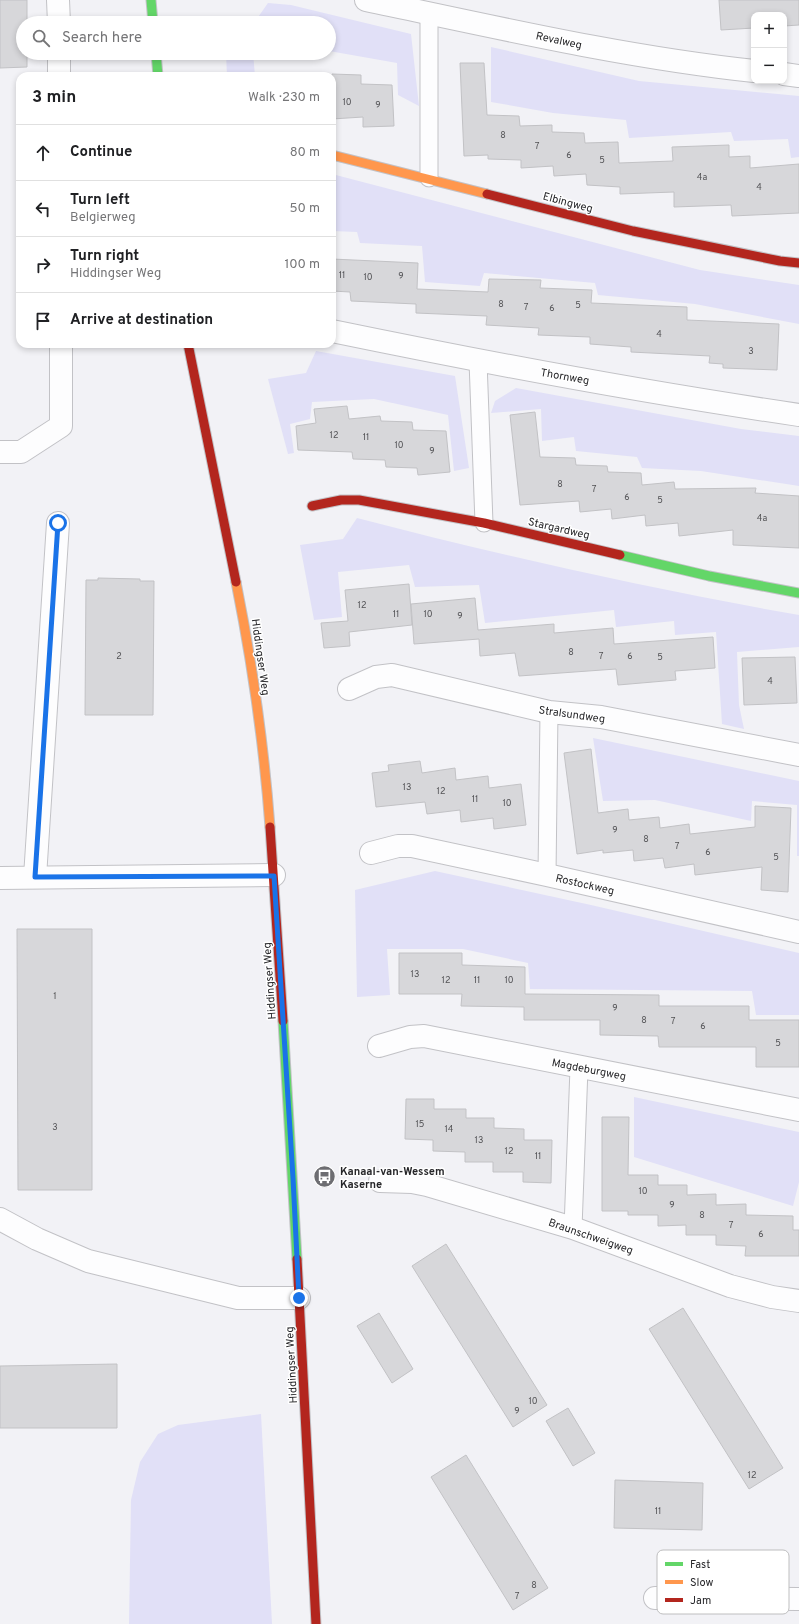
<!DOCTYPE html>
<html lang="en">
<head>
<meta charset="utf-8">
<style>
	body { margin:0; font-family:Overpass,sans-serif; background:#f2f2f2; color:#202124 }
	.controls { position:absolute; right:12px; top:12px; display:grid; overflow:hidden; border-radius:8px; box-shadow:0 2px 6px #0003 }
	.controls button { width:36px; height:36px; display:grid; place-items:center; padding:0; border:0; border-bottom:1px solid #e0e0e0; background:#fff; color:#202124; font:20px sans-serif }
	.stop { position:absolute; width:12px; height:12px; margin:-9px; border:3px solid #1a73e8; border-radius:50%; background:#fff }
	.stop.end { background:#1a73e8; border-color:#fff; box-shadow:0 1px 4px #0008 }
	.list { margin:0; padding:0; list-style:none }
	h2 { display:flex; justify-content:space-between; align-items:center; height:52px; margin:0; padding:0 16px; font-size:17px }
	h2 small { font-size:13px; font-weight:400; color:#757577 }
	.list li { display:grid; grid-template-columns:26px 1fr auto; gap:12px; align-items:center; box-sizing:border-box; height:56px; padding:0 16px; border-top:1px solid #e0e0e0 }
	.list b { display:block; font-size:15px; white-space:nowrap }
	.list p { margin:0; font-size:13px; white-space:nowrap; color:#757577 }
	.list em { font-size:13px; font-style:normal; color:#757577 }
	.icon { flex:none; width:22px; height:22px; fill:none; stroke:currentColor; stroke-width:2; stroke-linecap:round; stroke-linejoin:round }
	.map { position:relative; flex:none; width:799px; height:1624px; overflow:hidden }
	.search { position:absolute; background:#fff; box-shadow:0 2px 6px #0003; left:16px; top:16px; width:320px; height:44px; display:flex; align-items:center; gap:10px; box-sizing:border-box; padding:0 14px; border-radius:22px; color:#757577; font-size:15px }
	.panel { position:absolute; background:#fff; box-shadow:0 2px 6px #0003; left:16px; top:72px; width:320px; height:276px; border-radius:12px }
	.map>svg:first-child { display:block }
</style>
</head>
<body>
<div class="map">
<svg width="799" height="1624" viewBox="0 0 799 1624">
	<rect width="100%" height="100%" fill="#f2f2f6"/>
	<g fill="#e1e0f7">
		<polygon points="268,3 291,5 411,34 419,106 398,95 397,63 329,51 329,23 224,23 224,20 256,20"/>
		<polygon points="491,47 639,81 799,96 799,157 791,158 788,139 734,141 731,132 629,138 626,120 553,113 491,102"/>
		<polygon points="226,53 253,53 255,76 227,76"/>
		<polygon points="332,174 700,270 799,285 799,324 695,304 598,295 595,283 484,273 480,286 425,282 422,246 360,243 357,232 332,231"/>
		<polygon points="316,351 455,376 469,468 454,471 448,415 374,399 312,402 310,419 290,424 294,453 288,454 268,379 306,373"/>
		<polygon points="516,388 741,429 799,436 799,486 701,471 642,468 637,457 576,451 574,437 542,441 541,409 491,413 495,401"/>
		<path d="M357 518C503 556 650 589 799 615V647L737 652 739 705 744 729 722 724 716 632 675 635 674 621 616 627 614 610 485 623 479 585 415 587 409 565 338 572 342 617 314 620 300 545 343 539Z"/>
		<polygon points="593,738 799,781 799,856 797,856 797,805 752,801 751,821 655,800 603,801"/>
		<polygon points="435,871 591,905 799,953 799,1015 756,1015 752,991 530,989 528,963 463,949 387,949 390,995 357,997 355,890"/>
		<polygon points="634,1097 799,1132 799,1182 793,1206 634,1157"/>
		<polygon points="261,1414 272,1624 129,1624 131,1500 140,1462 158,1434 178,1425"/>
	</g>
	<g fill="#d7d7da" stroke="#c2c2c5">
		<polygon points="0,0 27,0 27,23 23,23 23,53 27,53 27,67 0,68"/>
		<polygon points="719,0 799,0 799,25 784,26 784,15 754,15 754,28 721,30"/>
		<polygon points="460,63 484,63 487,115 519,116 520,126 552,125 552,132 584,133 585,143 618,142 619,163 673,161 672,147 729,145 729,157 750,156 750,168 799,164 799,213 732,216 731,205 674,207 674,192 620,194 620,187 587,185 586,174 554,176 553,166 521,168 521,160 488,159 488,155 464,156"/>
		<polygon points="332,74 361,75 361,84 392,85 394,126 363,127 363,117 332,119"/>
		<polygon points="332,259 418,263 417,289 488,292 489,279 541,280 540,288 592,290 591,303 687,307 687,320 779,324 777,370 723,368 723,364 709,363 710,356 631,352 631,347 590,344 590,337 538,335 539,328 486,325 487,316 416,313 416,304 351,301 350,292 332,291"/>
		<polygon points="347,406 349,419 380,416 381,421 412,422 413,430 446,431 450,472 418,475 417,468 386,467 385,460 353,459 352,452 298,450 296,426 316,423 314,409"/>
		<polygon points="535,412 540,457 575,458 576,465 607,466 608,472 641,473 642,485 674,482 675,489 756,488 755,493 799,496 799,548 733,545 733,530 679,536 678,523 646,526 645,515 612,519 611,509 580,512 579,501 520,505 510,415"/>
		<polygon points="98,578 140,579 140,581 154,581 153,715 85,715 86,580 98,580"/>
		<polygon points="409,584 412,625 349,632 350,646 324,648 321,623 348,621 345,590"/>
		<polygon points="475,598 478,630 554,624 554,633 613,628 614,644 713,637 715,668 675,671 676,680 618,685 616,669 519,676 515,653 480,656 479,639 414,644 411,604"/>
		<polygon points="795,657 797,703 744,705 742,658"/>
		<polygon points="591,749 598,813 628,809 629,820 659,817 660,828 689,824 690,834 755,827 755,806 791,808 788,892 761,890 762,867 695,875 694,864 665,868 663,858 634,861 633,850 603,853 603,850 577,854 564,753"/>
		<polygon points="420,761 422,773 455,768 456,780 488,776 489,788 521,784 526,825 494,829 493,818 461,822 460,810 427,814 425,802 376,807 372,773 389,771 388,765"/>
		<polygon points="17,929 92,929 92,1190 18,1190"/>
		<polygon points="399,953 462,953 462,965 525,967 525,994 659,995 659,1006 749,1006 749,1020 799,1020 799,1067 756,1067 756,1047 659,1047 658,1036 600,1035 600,1020 524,1020 524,1007 461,1006 462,994 399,994"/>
		<polygon points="406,1099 434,1099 434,1109 466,1109 466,1118 494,1118 494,1128 524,1129 524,1140 552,1140 551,1183 523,1182 523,1172 493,1172 493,1162 465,1162 465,1152 433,1151 433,1140 405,1139"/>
		<polygon points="602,1117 629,1117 628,1175 658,1175 658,1185 687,1185 687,1195 716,1194 716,1205 746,1204 746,1215 793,1216 793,1230 799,1230 799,1256 745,1256 746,1246 716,1245 716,1235 686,1235 686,1225 658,1226 658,1215 628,1215 628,1211 602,1211"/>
		<polygon points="446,1244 547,1405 513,1427 412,1266"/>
		<polygon points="683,1308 783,1468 749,1489 649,1329"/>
		<polygon points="379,1313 413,1369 392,1383 357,1326"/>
		<polygon points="117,1364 117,1428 0,1428 0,1366"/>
		<polygon points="568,1408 595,1453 573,1466 546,1421"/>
		<polygon points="466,1455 548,1588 513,1610 431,1477"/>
		<polygon points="615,1480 703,1483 702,1530 614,1528"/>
	</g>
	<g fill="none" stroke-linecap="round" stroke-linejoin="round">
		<defs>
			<g id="lane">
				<polyline points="429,13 429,178"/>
				<polyline points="478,361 484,523"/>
				<polyline points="547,875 549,712"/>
				<polyline points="573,1228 579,1068"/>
			</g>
			<g id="street">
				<polyline points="58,0 59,23"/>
				<path d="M366 0C495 27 623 57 754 71"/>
				<polyline points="59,53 59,76"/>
				<polyline points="784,74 799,76"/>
				<path d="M332 331C487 363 642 392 799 415"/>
				<polyline points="0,452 21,452 61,426 61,344"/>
				<polyline points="349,689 376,677 392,675 549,712 601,717 799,755"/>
				<polyline points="371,853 398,846 412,846 547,875 799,932"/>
				<polyline points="35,877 58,523"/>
				<polyline points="0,878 274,875"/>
				<polyline points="379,1046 410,1037 424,1036 799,1110"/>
				<polyline points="380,1181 412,1182 427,1185 573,1228 730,1286 772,1297 799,1301"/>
				<polyline points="0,1219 37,1239 88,1261 238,1298 299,1298"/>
				<polyline points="655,1598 799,1599"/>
			</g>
			<g id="fast">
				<polyline points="151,0 153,23"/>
				<polyline points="156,53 158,76"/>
				<polyline points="620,555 709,576 799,593"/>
				<polyline points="283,1021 297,1259"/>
			</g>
			<g id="slow">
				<polyline points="332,155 487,194"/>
				<path d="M236 582C252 662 264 746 270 827"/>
			</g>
			<g id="jam">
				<polyline points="487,194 633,231 780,261 799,263"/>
				<polyline points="188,344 236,582"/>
				<polyline points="312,506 341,500 359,500 484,523 620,555"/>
				<polyline points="270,827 283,1021"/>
				<polyline points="297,1259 316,1624"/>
			</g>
		</defs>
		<use href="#lane" stroke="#c2c2c6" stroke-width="19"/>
		<use href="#street" stroke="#c2c2c6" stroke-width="24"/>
		<use href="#fast" stroke="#c2c2c6" stroke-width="11"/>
		<use href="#slow" stroke="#c2c2c6" stroke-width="11"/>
		<use href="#jam" stroke="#c2c2c6" stroke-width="11"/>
		<use href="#lane" stroke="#fdfdfe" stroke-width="17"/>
		<use href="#street" stroke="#fdfdfe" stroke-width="22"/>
		<use href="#fast" stroke="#63d668" stroke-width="9"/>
		<use href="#slow" stroke="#ff974d" stroke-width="9"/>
		<use href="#jam" stroke="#b3261e" stroke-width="9"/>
	</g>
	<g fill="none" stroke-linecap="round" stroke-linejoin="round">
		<polyline stroke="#1a73e8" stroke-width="5" points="58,523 35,877 274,876 293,1178 299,1298"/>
	</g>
	<defs>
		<symbol id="bus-disc" viewBox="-11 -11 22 22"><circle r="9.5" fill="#6d6d71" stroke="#fff"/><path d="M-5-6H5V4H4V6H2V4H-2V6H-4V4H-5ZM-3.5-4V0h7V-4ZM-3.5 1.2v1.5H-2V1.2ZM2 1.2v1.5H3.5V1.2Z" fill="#fff"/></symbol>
	</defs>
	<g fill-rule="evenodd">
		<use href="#bus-disc" x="312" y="1164" width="25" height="25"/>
	</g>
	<g text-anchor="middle" stroke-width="3" stroke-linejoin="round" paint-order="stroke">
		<g font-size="9" fill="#525255">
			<text x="347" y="105">10</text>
			<text x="378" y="108">9</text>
			<text x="503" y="138">8</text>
			<text x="537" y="149">7</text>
			<text x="569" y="158">6</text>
			<text x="602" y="163">5</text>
			<text x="702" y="180">4a</text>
			<text x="759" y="190">4</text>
			<text x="342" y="278">11</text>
			<text x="401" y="279">9</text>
			<text x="368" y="280">10</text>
			<text x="501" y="307">8</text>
			<text x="578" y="308">5</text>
			<text x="526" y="310">7</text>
			<text x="552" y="311">6</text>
			<text x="659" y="337">4</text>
			<text x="751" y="354">3</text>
			<text x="334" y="438">12</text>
			<text x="366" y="440">11</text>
			<text x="399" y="448">10</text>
			<text x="432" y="454">9</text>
			<text x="560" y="487">8</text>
			<text x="594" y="492">7</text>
			<text x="627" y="500">6</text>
			<text x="660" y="503">5</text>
			<text x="762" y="521">4a</text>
			<text x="362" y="608">12</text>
			<text x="396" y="617">11</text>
			<text x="428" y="617">10</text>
			<text x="460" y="619">9</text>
			<text x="571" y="655">8</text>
			<text x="119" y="659">2</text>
			<text x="601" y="659">7</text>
			<text x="630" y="659">6</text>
			<text x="660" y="660">5</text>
			<text x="770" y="684">4</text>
			<text x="407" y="790">13</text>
			<text x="441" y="794">12</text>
			<text x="475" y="802">11</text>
			<text x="507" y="806">10</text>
			<text x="615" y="833">9</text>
			<text x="646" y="842">8</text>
			<text x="677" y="849">7</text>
			<text x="708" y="855">6</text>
			<text x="776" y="860">5</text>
			<text x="415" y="977">13</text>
			<text x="446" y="983">12</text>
			<text x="477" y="983">11</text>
			<text x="509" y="983">10</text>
			<text x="55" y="999">1</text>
			<text x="615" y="1011">9</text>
			<text x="644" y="1023">8</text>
			<text x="673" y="1024">7</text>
			<text x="703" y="1029">6</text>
			<text x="778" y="1046">5</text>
			<text x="420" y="1127">15</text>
			<text x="55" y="1130">3</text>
			<text x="449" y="1132">14</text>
			<text x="479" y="1143">13</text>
			<text x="509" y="1154">12</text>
			<text x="538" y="1159">11</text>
			<text x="643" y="1194">10</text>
			<text x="672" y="1208">9</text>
			<text x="702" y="1218">8</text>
			<text x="731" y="1228">7</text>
			<text x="761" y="1237">6</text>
			<text x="533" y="1404">10</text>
			<text x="517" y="1414">9</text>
			<text x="752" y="1478">12</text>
			<text x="658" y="1514">11</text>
			<text x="534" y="1588">8</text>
			<text x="517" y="1599">7</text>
		</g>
		<g font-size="11" fill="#262629" stroke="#fff">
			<text transform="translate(559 40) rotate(12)" y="4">Revalweg</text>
			<text transform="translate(568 202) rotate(15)" y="4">Elbingweg</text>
			<text transform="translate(565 376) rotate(10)" y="4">Thornweg</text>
			<text transform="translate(559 528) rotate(13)" y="4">Stargardweg</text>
			<text transform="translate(261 657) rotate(82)" y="4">Hiddingser Weg</text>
			<text transform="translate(572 714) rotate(8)" y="4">Stralsundweg</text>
			<text transform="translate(585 884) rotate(13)" y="4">Rostockweg</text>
			<text transform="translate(269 981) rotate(-94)" y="4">Hiddingser Weg</text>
			<text transform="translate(589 1069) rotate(11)" y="4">Magdeburgweg</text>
			<text transform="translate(591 1236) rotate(19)" y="4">Braunschweigweg</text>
			<text transform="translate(291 1365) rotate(-93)" y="4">Hiddingser Weg</text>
		</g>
		<g font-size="11" font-weight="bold" fill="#262629" stroke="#fff" text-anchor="start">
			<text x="340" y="1175">Kanaal-van-Wessem<tspan x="340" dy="13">Kaserne</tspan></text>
		</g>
	</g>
	<rect x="657" y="1550" width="132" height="64" rx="6" fill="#fff" stroke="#bebebf" stroke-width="1"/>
	<rect x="665" y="1562" width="18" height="4" fill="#63d668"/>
	<rect x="665" y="1580" width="18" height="4" fill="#ff974d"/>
	<rect x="665" y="1598" width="18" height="4" fill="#b3261e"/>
	<g font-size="11" fill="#262629">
		<text x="690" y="1568">Fast</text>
		<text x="690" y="1586">Slow</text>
		<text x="690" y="1604">Jam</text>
	</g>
</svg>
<div class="controls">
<button>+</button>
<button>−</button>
</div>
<div class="stop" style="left:58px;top:523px"></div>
<div class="stop end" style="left:299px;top:1298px"></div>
<div class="search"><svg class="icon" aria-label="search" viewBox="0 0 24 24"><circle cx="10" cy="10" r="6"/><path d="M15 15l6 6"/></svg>Search here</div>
<section class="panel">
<h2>3 min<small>Walk · 230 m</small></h2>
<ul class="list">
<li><svg class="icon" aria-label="ahead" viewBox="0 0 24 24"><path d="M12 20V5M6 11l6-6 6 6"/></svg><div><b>Continue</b></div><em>80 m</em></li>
<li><svg class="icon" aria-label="left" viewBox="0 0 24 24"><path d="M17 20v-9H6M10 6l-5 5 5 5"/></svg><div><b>Turn left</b><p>Belgierweg</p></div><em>50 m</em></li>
<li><svg class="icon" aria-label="right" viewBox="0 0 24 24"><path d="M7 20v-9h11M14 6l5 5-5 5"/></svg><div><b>Turn right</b><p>Hiddingser Weg</p></div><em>100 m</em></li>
<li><svg class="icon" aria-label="arrive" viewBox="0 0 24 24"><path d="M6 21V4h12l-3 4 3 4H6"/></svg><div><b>Arrive at destination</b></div></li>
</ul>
</section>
</div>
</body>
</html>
